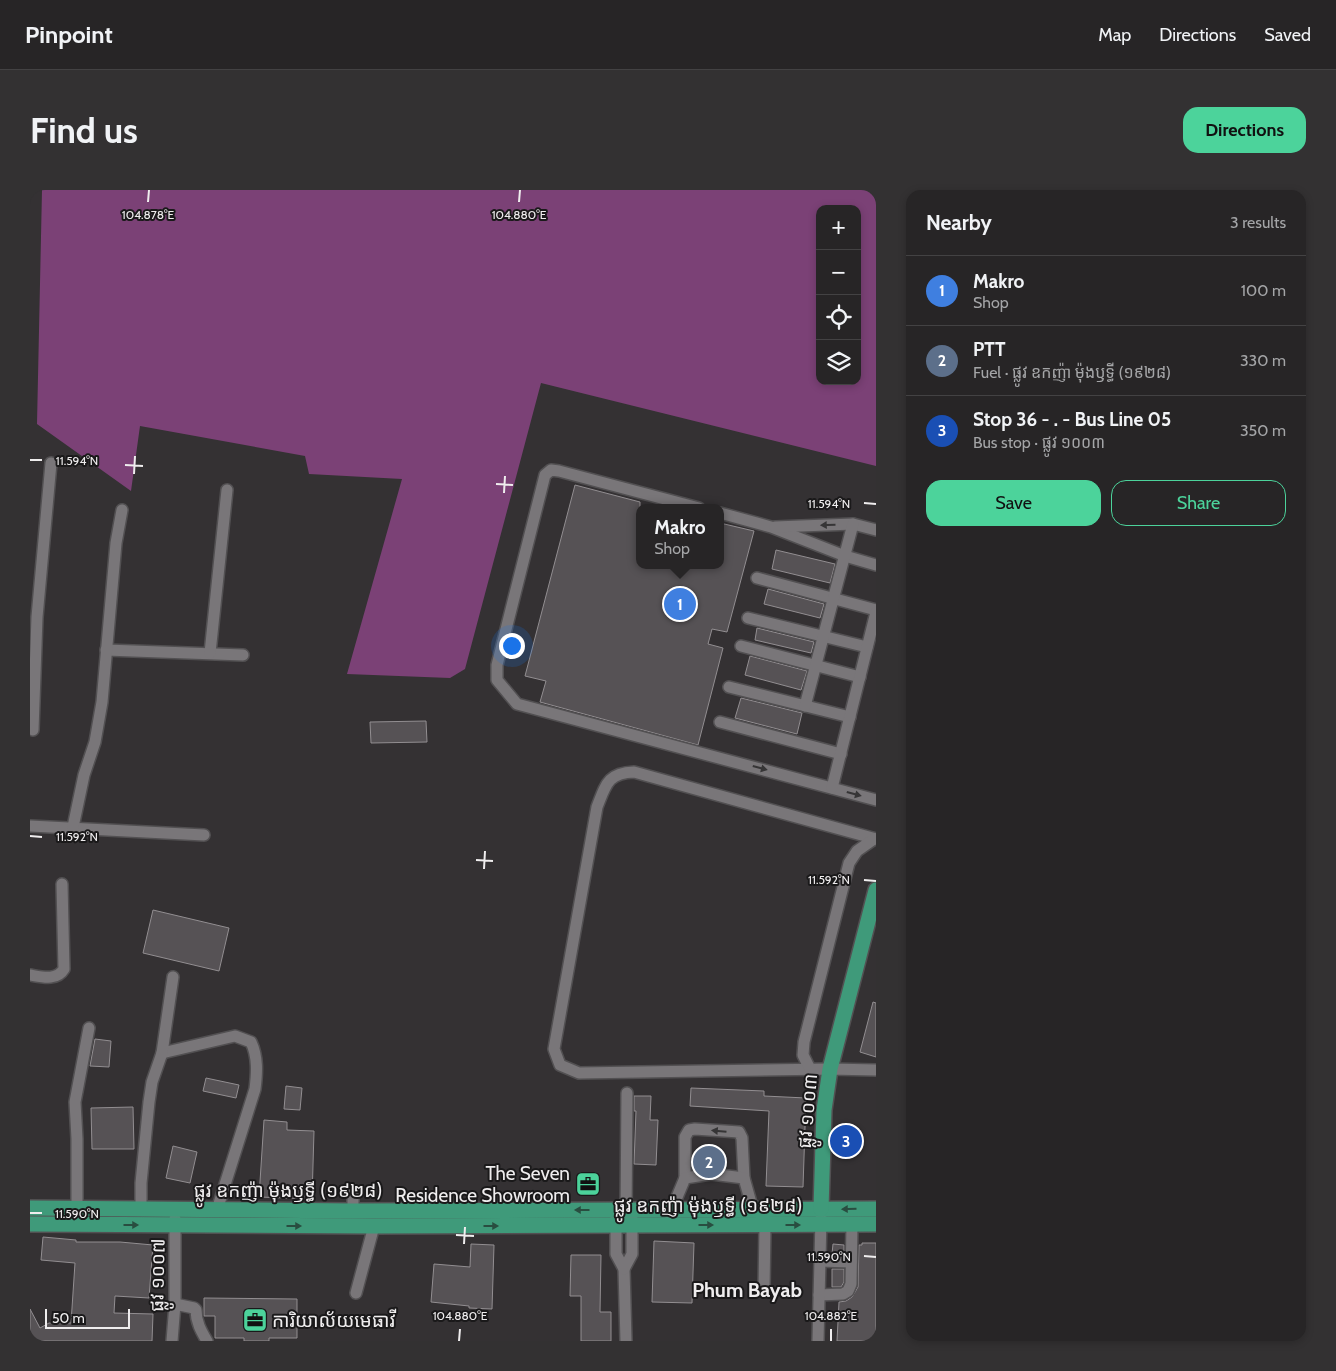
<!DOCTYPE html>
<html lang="en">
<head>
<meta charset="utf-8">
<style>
	body { margin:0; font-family:Cabin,"Noto Sans Khmer",sans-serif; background:#333132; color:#f1f3f6 }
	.controls { position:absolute; right:15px; top:15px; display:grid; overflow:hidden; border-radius:10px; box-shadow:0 2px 8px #0003 }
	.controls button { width:45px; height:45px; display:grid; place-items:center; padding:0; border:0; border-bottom:1px solid #434243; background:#272526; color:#f1f3f6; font:25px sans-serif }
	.scale { position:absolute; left:15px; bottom:12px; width:85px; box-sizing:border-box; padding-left:5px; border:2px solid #efedee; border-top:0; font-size:14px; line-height:18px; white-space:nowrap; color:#efedee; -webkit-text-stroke:4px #1a191a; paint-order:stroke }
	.you { position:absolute; left:481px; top:455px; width:18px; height:18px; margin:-12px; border:4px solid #fff; border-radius:50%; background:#1a73e8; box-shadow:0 0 0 8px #1a73e833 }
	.badge { display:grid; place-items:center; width:32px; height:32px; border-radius:50%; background:#4cd39b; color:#fff; font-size:16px; font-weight:700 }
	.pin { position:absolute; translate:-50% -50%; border:2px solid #fff; box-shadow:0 1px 5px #0006 }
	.popup { position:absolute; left:606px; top:314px; width:88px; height:65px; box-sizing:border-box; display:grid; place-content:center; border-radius:10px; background:#272526; filter:drop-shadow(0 1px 4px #0005); font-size:16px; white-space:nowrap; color:#a4a5a7 }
	.popup b { font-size:19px; color:#f1f3f6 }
	.popup::after { content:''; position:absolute; left:50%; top:100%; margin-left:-10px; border:10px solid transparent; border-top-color:#272526 }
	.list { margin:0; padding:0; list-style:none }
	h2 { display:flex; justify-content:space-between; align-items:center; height:65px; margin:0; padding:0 20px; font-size:21px }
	h2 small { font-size:16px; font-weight:400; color:#a4a5a7 }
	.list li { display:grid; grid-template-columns:32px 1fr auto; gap:15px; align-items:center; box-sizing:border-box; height:70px; padding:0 20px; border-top:1px solid #434243 }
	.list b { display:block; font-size:19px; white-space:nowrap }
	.list p { margin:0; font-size:16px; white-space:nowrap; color:#a4a5a7 }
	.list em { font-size:16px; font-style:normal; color:#a4a5a7 }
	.actions { display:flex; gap:10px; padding:15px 20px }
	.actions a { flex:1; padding:11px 0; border:1px solid #4cd39b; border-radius:15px; text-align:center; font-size:18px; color:#4cd39b }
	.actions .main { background:#4cd39b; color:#111 }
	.icon { flex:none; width:28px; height:28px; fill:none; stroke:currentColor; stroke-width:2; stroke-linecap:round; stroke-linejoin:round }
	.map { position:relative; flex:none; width:846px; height:1151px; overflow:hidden; border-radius:15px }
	header { display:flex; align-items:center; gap:30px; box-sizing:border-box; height:70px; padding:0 25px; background:#272526; border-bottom:1px solid #434243 }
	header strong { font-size:24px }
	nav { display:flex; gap:28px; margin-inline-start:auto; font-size:18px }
	.intro { display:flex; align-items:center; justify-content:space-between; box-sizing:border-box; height:120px; padding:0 30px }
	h1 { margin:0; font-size:35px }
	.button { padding:12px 22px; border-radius:15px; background:#4cd39b; color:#111; font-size:18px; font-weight:700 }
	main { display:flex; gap:30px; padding:0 30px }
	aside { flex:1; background:#272526; border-radius:15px; box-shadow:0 2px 8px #0003 }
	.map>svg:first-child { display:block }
</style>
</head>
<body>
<header>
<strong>Pinpoint</strong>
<nav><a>Map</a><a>Directions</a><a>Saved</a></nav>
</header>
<div class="intro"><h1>Find us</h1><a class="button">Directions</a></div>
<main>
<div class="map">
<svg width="846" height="1151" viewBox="0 0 846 1151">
	<rect width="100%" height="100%" fill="#343133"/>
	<path fill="#7b4176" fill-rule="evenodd" d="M12 0H846V276L511 193 435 479 420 488 317 484 372 289 279 284 275 266 110 236 101 301 7 234ZM790 19H827V191H790Z"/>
	<g fill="#565255" stroke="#928e91">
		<polygon points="545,295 610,312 610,375 690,375 690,333 724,341 697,442 682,439 678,454 693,458 668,555 510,512 516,491 495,486"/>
		<polygon points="746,360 805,374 800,393 742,379"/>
		<polygon points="738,399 794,414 790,428 734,414"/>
		<polygon points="727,438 784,452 781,463 725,450"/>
		<polygon points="720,466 777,481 771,500 715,485"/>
		<polygon points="711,508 772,523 767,544 705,528"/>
		<polygon points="396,531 397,552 341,553 340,532"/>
		<polygon points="123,720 199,738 189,781 113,763"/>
		<polygon points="843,812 846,813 846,867 830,862"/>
		<polygon points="65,849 81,851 79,877 60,876"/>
		<polygon points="176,888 209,895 206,908 173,901"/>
		<polygon points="256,896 272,898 270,920 254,919"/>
		<polygon points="661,898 734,901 734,906 776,908 773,997 736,996 739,921 660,916"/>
		<polygon points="604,906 621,906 620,930 628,930 626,975 604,974 606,921 604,921"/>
		<polygon points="103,917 104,959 62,959 61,918"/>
		<polygon points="234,930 257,932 257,940 284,941 282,1009 229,1007"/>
		<polygon points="143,956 167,962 160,993 136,988"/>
		<polygon points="13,1047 46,1050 46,1052 90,1052 123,1055 119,1108 85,1106 84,1123 123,1124 122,1151 0,1151 0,1119 10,1138 19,1133 41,1133 45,1073 11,1070"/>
		<polygon points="624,1051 664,1053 662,1113 622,1112"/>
		<polygon points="832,1053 846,1053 846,1151 807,1151 809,1112 816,1111 822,1107 828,1097 829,1055 832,1055"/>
		<polygon points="441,1054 464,1055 462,1119 439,1118 439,1116 401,1112 404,1074 440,1077"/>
		<polygon points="803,1054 814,1055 814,1064 802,1064"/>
		<polygon points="541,1065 571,1065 570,1122 581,1122 581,1151 551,1151 551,1106 540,1106"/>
		<polygon points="802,1079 814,1079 814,1092 811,1097 802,1097"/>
		<polygon points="174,1108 267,1109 267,1148 239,1148 239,1151 214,1151 214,1148 185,1148 185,1126 174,1126"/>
	</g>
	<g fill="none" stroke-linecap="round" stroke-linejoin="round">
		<defs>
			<g id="minor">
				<polyline points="669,318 529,281 521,280 515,285 467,475 467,490 487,514 846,610"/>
				<polyline points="690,323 741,337 815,366 846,375"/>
				<polyline points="745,337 823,334 846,340"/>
				<polyline points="727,388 846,420"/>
				<polyline points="718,428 837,457"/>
				<polyline points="711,456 830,487"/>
				<polyline points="76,460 213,465"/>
				<polyline points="180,463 197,300"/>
				<polyline points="699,497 820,527"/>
				<polyline points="775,516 823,334"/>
				<polyline points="690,532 811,564"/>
				<polyline points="3,540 7,427 21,273"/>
				<polyline points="802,598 846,422"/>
				<polyline points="0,636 174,645"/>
				<polyline points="43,637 54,585 65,552 72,512 86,353 92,320"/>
				<path d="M846 649 604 582C578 583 576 594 567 617L524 859 530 875 549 883 800 879 846 880"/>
				<path d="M0 785C12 787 27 791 34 779L32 694"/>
				<path d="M132 863 205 846 221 852C228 867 227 883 225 899L187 1020"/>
				<polyline points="780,879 773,865 774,852 819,673 827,661 844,649"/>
				<polyline points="655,988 655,947 659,940 665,939 709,942 712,948 714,988"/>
				<polyline points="323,1000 323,1021"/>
				<polyline points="47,1019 47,949 45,912 59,838"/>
				<polyline points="111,1019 111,993 119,912 122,892 132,863 143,787"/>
				<polyline points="596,1026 597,903"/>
				<polyline points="641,1027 642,1019 655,988 681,984 714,988 723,1020"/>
				<polyline points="586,1028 586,1064 594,1079 596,1151"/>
				<polyline points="790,1071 821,1072"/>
				<polyline points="594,1079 602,1064 602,1028"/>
				<polyline points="734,1100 735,1035"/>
				<polyline points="326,1103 344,1036"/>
				<polyline points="789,1105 813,1104 818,1101 821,1094 822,1034"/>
				<path d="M145 1114 164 1118 166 1120C166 1132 171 1141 177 1151"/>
				<polyline points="142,1151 145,1114 145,1029"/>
				<polyline points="788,1151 791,1028"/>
			</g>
			<g id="major">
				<polyline points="0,1018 323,1021 846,1019"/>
				<polyline points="791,1019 794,920 800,879 846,700"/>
				<polyline points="0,1034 344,1036 846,1034"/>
			</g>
		</defs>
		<use href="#minor" stroke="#525052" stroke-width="14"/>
		<use href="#major" stroke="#525052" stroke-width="18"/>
		<use href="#minor" stroke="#797679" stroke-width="11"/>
		<use href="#major" stroke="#3f9a7a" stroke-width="15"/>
	</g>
	<defs><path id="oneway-solid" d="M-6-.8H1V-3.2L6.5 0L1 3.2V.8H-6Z" transform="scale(1.25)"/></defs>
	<g fill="#363536">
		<use href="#oneway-solid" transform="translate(798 335) rotate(178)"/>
		<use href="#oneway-solid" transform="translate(730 578) rotate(15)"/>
		<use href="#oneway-solid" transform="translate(824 604) rotate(15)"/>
		<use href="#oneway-solid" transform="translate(689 941) rotate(-175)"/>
	</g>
	<g fill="#294d40">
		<use href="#oneway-solid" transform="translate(819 1019) rotate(179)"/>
		<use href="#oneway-solid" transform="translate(552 1020) rotate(180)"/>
		<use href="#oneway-solid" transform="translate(101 1035)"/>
		<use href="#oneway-solid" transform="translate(676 1035)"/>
		<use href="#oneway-solid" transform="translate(763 1035)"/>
		<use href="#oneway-solid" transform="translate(264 1036)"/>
		<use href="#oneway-solid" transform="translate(461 1036)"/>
	</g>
	<path fill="none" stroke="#efedee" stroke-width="2" d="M118 12 119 0M489 12 490 0M0 270H12M95 275 113 276M104 284 105 266M466 294 483 295M474 303 475 286M834 313 846 314M0 646 12 647M446 670 463 671M454 679 455 661M834 690 846 691M0 1023H12M426 1045 444 1046M434 1054 435 1037M834 1066 846 1067M429 1151 430 1139M801 1151V1139"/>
	<defs>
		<symbol id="office-square" viewBox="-11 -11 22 22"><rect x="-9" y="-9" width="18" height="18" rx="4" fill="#4cd39b" stroke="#1a191a"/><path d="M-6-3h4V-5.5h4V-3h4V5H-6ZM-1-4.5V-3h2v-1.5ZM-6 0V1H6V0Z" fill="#111"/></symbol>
	</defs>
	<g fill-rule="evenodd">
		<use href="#office-square" x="544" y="980" width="28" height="28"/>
		<use href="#office-square" x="211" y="1116" width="28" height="28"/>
	</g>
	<g text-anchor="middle" stroke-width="4" stroke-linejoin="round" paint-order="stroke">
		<g font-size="19" fill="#efedee" stroke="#1a191a">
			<text transform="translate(777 921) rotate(-85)" y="7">ផ្លូវ ១០០៣</text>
			<text x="258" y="1007">ផ្លូវ ឧកញ៉ា ម៉ុងឫទ្ធី (១៩២៨)</text>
			<text x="678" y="1022">ផ្លូវ ឧកញ៉ា ម៉ុងឫទ្ធី (១៩២៨)</text>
			<text transform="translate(127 1085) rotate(-89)" y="7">ផ្លូវ ១០០៧</text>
		</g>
		<g font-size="19" fill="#efedee" stroke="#1a191a" text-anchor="end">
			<text x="540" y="990">The Seven<tspan x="540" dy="22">Residence Showroom</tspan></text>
			<text x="242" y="1137" text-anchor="start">ការិយាល័យមេធាវី</text>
		</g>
		<g font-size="20" font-weight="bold" fill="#efedee" stroke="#1a191a">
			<text x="717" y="1107">Phum Bayab</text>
		</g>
	</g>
	<g font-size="12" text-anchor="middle" fill="#efedee" stroke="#1a191a" stroke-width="4" stroke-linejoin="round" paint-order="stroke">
		<text x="118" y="29">104.878°E</text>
		<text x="489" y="29">104.880°E</text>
		<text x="47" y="275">11.594°N</text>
		<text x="799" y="318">11.594°N</text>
		<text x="47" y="651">11.592°N</text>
		<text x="799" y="694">11.592°N</text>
		<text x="47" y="1028">11.590°N</text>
		<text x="799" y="1071">11.590°N</text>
		<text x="430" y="1130">104.880°E</text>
		<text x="801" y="1130">104.882°E</text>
	</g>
</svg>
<div class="controls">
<button>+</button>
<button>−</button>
<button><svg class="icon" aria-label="locate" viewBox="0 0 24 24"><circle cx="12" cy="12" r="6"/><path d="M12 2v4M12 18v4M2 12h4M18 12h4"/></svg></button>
<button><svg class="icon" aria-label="layers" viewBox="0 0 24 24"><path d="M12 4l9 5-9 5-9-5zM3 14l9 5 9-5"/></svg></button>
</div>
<div class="scale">50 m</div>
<div class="you"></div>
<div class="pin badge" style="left:650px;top:414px;background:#3f7fe0">1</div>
<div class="popup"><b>Makro</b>Shop</div>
<div class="pin badge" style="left:679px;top:972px;background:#5c6f8a">2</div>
<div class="pin badge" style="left:816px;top:951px;background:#1a4fb4">3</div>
</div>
<aside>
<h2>Nearby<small>3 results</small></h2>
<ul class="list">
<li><span class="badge" style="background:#3f7fe0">1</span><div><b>Makro</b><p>Shop</p></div><em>100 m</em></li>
<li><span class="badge" style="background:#5c6f8a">2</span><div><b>PTT</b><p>Fuel · ផ្លូវ ឧកញ៉ា ម៉ុងឫទ្ធី (១៩២៨)</p></div><em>330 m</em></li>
<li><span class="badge" style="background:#1a4fb4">3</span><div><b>Stop 36 - . - Bus Line 05</b><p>Bus stop · ផ្លូវ ១០០៣</p></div><em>350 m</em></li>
</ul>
<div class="actions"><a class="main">Save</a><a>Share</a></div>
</aside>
</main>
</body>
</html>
